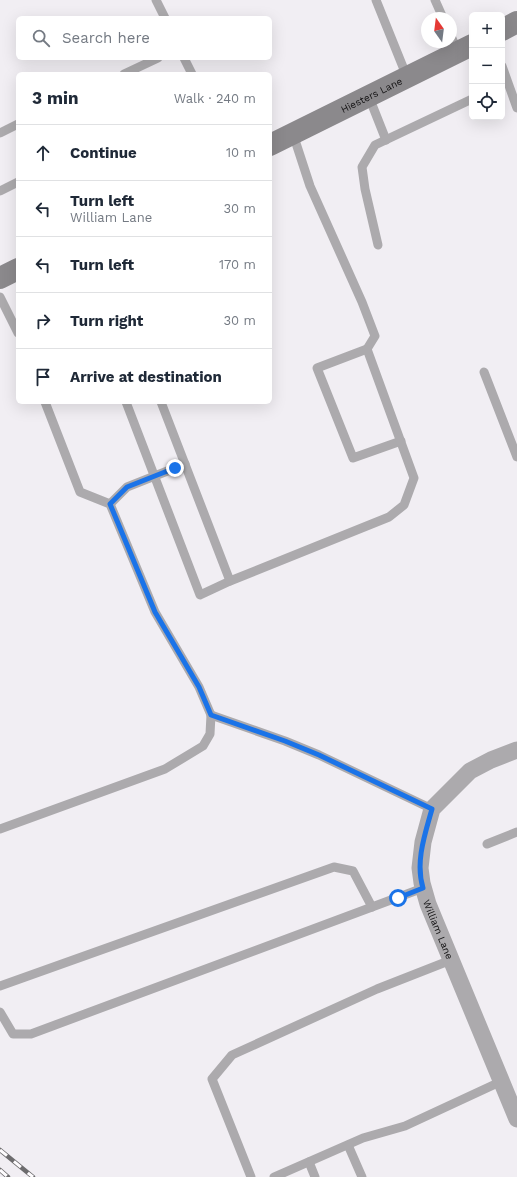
<!DOCTYPE html>
<html lang="en">
<head>
<meta charset="utf-8">
<style>
	body { margin:0; font-family:"Work Sans",sans-serif; background:#f6f6f7; color:#1f2937 }
	.controls { position:absolute; right:12px; top:12px; display:grid; overflow:hidden; border-radius:6px; box-shadow:0 4px 16px #0002 }
	.controls button { width:36px; height:36px; display:grid; place-items:center; padding:0; border:0; border-bottom:1px solid #e0e1e3; background:#fff; color:#1f2937; font:20px sans-serif }
	.compass { position:absolute; left:421px; top:12px; width:36px; height:36px; border-radius:50%; background:#fff; box-shadow:0 4px 16px #0002; rotate:346deg }
	.stop { position:absolute; width:12px; height:12px; margin:-9px; border:3px solid #1a73e8; border-radius:50%; background:#fff }
	.stop.end { background:#1a73e8; border-color:#fff; box-shadow:0 1px 4px #0008 }
	.list { margin:0; padding:0; list-style:none }
	h2 { display:flex; justify-content:space-between; align-items:center; height:52px; margin:0; padding:0 16px; font-size:17px }
	h2 small { font-size:13px; font-weight:400; color:#747a83 }
	.list li { display:grid; grid-template-columns:26px 1fr auto; gap:12px; align-items:center; box-sizing:border-box; height:56px; padding:0 16px; border-top:1px solid #e0e1e3 }
	.list b { display:block; font-size:15px; white-space:nowrap }
	.list p { margin:0; font-size:13px; white-space:nowrap; color:#747a83 }
	.list em { font-size:13px; font-style:normal; color:#747a83 }
	.icon { flex:none; width:22px; height:22px; fill:none; stroke:currentColor; stroke-width:2; stroke-linecap:round; stroke-linejoin:round }
	.map { position:relative; flex:none; width:517px; height:1177px; overflow:hidden }
	.search { position:absolute; background:#fff; box-shadow:0 4px 16px #0002; left:16px; top:16px; width:256px; height:44px; display:flex; align-items:center; gap:10px; box-sizing:border-box; padding:0 14px; border-radius:6px; color:#747a83; font-size:15px }
	.panel { position:absolute; background:#fff; box-shadow:0 4px 16px #0002; left:16px; top:72px; width:256px; height:332px; border-radius:6px }
	.map>svg:first-child { display:block }
</style>
</head>
<body>
<div class="map">
<svg width="517" height="1177" viewBox="0 0 517 1177">
	<rect width="100%" height="100%" fill="#f1eef3"/>
	<g fill="none" stroke-linecap="round" stroke-linejoin="round">
		<g stroke="#acaaad" stroke-width="9">
			<polyline points="156,0 165,18"/>
			<polyline points="376,0 407,77"/>
			<polyline points="435,0 443,18"/>
			<polyline points="451,36 458,52"/>
			<polyline points="184,58 192,74"/>
			<polyline points="502,66 517,108"/>
			<polyline points="124,74 158,58"/>
			<polyline points="369,97 386,140"/>
			<polyline points="0,133 18,124"/>
			<polyline points="0,191 18,182"/>
			<polyline points="378,245 365,189 362,167 375,145 472,99"/>
			<polyline points="0,297 18,333"/>
			<polyline points="367,349 317,368 353,458 401,441"/>
			<polyline points="484,372 517,457"/>
			<polyline points="126,402 200,595 230,581"/>
			<polyline points="161,402 230,581 389,517 404,505 414,478 367,349 375,336 362,302 310,186 293,134"/>
			<polyline points="110,504 127,487 185,464"/>
			<polyline points="211,715 285,741 319,755 432,809"/>
			<polyline points="0,829 165,769 203,746 210,734 211,715 199,687 155,612 110,504 80,492 45,402"/>
			<polyline points="487,844 517,832"/>
			<polyline points="0,986 334,867 353,871 372,907"/>
			<polyline points="0,1012 13,1034 31,1034 423,888"/>
			<polyline points="348,1145 362,1177"/>
			<polyline points="309,1162 315,1177"/>
			<polyline points="251,1177 212,1079 232,1055 377,989 451,960"/>
			<polyline points="274,1177 363,1138 405,1126 502,1081"/>
		</g>
		<path stroke="#acaaad" stroke-width="17" id="s1" d="M517 750 491 760 470 771 432 809 423 842 420 868 422 883 428 904 517 1119"/>
		<g stroke="#8b898c" stroke-width="22">
			<polyline points="502,30 517,22"/>
			<path id="s2" d="M270 145 472 45"/>
			<polyline points="0,278 18,269"/>
		</g>
		<defs>
			<g id="rail">
				<polyline points="0,1150 33,1177"/>
				<polyline points="0,1170 8,1177"/>
			</g>
		</defs>
		<use href="#rail" stroke="#6d6c6e" stroke-width="4.5"/>
		<use href="#rail" stroke="#fefcfe" stroke-width="3" stroke-dasharray="9" stroke-linecap="butt"/>
	</g>
	<g fill="none" stroke-linecap="round" stroke-linejoin="round">
		<path stroke="#1a73e8" stroke-width="5" d="M175 468 127 487 110 504 155 612 199 687 211 715 285 741 319 755 432 809C425 834 415 862 423 888L398 898"/>
	</g>
	<g text-anchor="middle" stroke-width="3" stroke-linejoin="round" paint-order="stroke">
		<g font-size="10" fill="#121112" stroke="#fefcfe">
			<text dy="4" stroke="none"><textPath href="#s2" startOffset="113">Hiesters Lane</textPath></text>
			<text dy="4" stroke="none"><textPath href="#s1" startOffset="230">William Lane</textPath></text>
		</g>
	</g>
</svg>
<div class="controls">
<button>+</button>
<button>−</button>
<button><svg class="icon" aria-label="locate" viewBox="0 0 24 24"><circle cx="12" cy="12" r="6"/><path d="M12 2v4M12 18v4M2 12h4M18 12h4"/></svg></button>
</div>
<svg class="compass" viewBox="-18 -18 36 36"><path d="M0-13l5 13h-10z" fill="#e53935"/><path d="M0 13l5-13h-10z" fill="#747a83"/></svg>
<div class="stop" style="left:398px;top:898px"></div>
<div class="stop end" style="left:175px;top:468px"></div>
<div class="search"><svg class="icon" aria-label="search" viewBox="0 0 24 24"><circle cx="10" cy="10" r="6"/><path d="M15 15l6 6"/></svg>Search here</div>
<section class="panel">
<h2>3 min<small>Walk · 240 m</small></h2>
<ul class="list">
<li><svg class="icon" aria-label="ahead" viewBox="0 0 24 24"><path d="M12 20V5M6 11l6-6 6 6"/></svg><div><b>Continue</b></div><em>10 m</em></li>
<li><svg class="icon" aria-label="left" viewBox="0 0 24 24"><path d="M17 20v-9H6M10 6l-5 5 5 5"/></svg><div><b>Turn left</b><p>William Lane</p></div><em>30 m</em></li>
<li><svg class="icon" aria-label="left" viewBox="0 0 24 24"><path d="M17 20v-9H6M10 6l-5 5 5 5"/></svg><div><b>Turn left</b></div><em>170 m</em></li>
<li><svg class="icon" aria-label="right" viewBox="0 0 24 24"><path d="M7 20v-9h11M14 6l5 5-5 5"/></svg><div><b>Turn right</b></div><em>30 m</em></li>
<li><svg class="icon" aria-label="arrive" viewBox="0 0 24 24"><path d="M6 21V4h12l-3 4 3 4H6"/></svg><div><b>Arrive at destination</b></div></li>
</ul>
</section>
</div>
</body>
</html>
